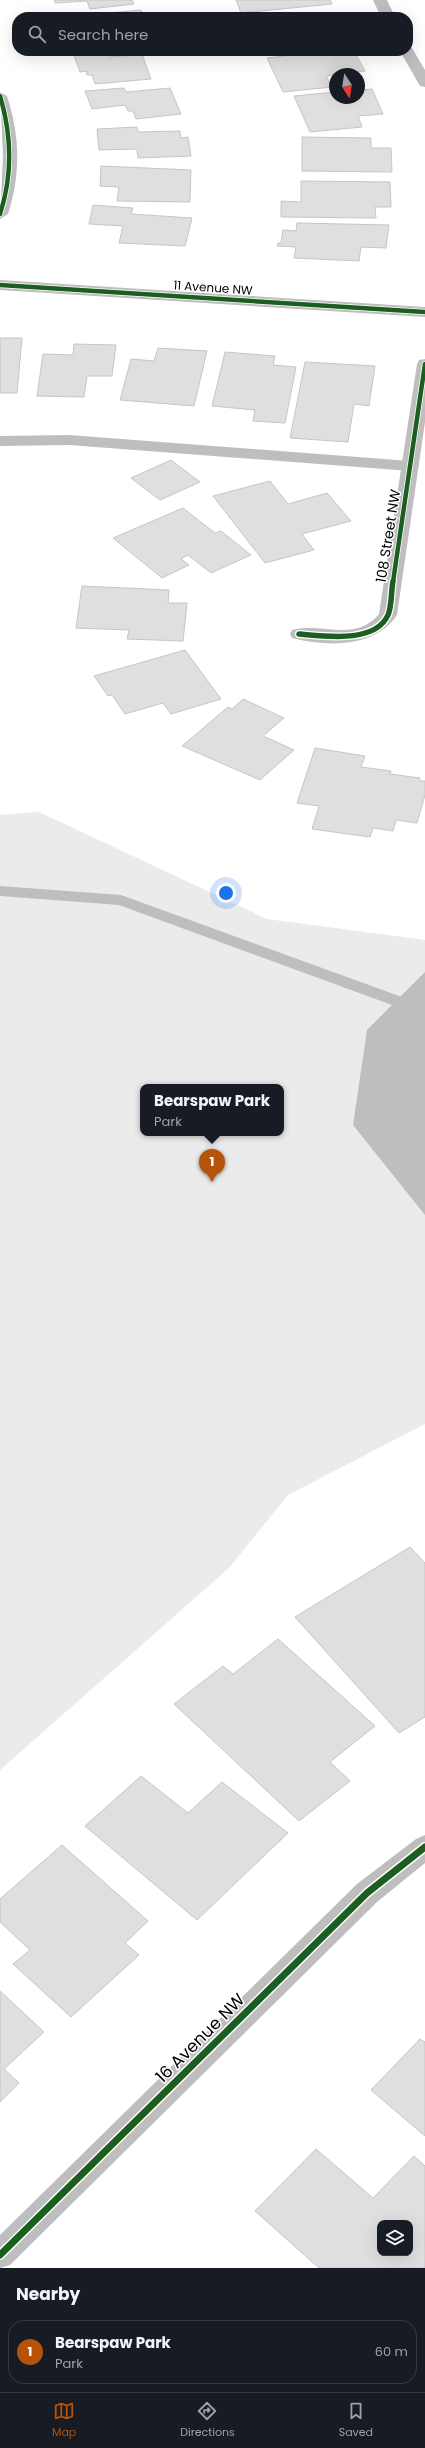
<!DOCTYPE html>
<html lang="en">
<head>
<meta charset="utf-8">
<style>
	body { margin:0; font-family:Poppins,sans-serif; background:#242831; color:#f1f3f6 }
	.controls { position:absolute; right:12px; bottom:12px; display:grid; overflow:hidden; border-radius:8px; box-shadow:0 4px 16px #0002 }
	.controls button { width:36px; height:36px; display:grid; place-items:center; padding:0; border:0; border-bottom:1px solid #363941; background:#171b24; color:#f1f3f6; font:20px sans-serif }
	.compass { position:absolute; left:329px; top:68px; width:36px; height:36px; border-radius:50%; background:#171b24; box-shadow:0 4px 16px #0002; rotate:168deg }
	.you { position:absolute; left:226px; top:893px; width:14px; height:14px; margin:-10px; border:3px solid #fff; border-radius:50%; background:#1a73e8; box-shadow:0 0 0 6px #1a73e833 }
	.badge { display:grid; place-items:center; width:26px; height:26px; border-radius:50%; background:#b45309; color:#fff; font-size:13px; font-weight:700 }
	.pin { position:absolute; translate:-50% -33px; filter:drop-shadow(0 1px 2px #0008) }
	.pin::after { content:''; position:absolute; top:21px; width:14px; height:12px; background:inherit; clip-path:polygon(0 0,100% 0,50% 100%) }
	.popup { position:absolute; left:140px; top:1084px; width:144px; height:52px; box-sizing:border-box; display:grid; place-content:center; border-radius:8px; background:#171b24; filter:drop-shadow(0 1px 3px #0005); font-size:13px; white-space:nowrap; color:#9ea1a6 }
	.popup b { font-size:15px; color:#f1f3f6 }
	.popup::after { content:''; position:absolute; left:50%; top:100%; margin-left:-8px; border:8px solid transparent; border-top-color:#171b24 }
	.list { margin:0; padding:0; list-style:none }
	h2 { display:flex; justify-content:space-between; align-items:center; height:52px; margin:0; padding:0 16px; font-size:17px }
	h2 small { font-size:13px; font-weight:400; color:#9ea1a6 }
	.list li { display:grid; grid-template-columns:26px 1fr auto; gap:12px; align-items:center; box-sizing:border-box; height:64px; margin:0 8px 8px; padding:0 8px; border:1px solid #363941; border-radius:16px }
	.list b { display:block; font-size:15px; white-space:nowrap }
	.list p { margin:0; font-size:13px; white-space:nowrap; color:#9ea1a6 }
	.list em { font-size:13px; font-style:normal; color:#9ea1a6 }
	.icon { flex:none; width:22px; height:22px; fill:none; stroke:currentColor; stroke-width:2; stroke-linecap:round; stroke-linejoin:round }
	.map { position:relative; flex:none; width:425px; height:2268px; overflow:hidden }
	.search { position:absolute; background:#171b24; box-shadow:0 4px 16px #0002; left:12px; right:12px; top:12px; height:44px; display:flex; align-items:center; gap:10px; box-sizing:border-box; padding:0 14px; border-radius:16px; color:#9ea1a6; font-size:15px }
	.sheet { height:124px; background:#171b24 }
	nav { display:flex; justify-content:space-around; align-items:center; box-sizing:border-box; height:56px; border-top:1px solid #363941; background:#171b24; font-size:11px; color:#9ea1a6 }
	nav a { display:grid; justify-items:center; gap:2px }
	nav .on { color:#b45309 }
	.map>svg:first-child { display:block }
</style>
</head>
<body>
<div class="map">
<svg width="425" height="2268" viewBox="0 0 425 2268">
	<rect width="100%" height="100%" fill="#fff"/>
	<path fill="#ebebeb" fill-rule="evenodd" d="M39 812 267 919 425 940V1424L288 1495 229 1568 0 1770V815ZM143 1087H281V1133H143Z"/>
	<polygon fill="#bebebe" points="425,972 425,1215 353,1125 367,1030"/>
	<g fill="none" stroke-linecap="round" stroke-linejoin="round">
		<polygon fill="#bebebe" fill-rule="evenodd" points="0,886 121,895 402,997 404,1001 402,1005 392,1005 119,905 0,896"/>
	</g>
	<g fill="#dfdfdf" stroke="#c6c6c6" fill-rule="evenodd">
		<polygon points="54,0 132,0 134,4 90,9 87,1 55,3"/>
		<polygon points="236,0 330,0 332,4 241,13"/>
		<polygon points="141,10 144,17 87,17 86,15"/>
		<polygon points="330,51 354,51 365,71 326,76 332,87 283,92 267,58"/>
		<polygon points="108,52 110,57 142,54 151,79 95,84 92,75 87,75 86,71 80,72 74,55"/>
		<polygon points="124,88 126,92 170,88 181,114 136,119 133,111 128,111 125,105 92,109 85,91"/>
		<polygon points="372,89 383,114 358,116 362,127 310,132 294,96 335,92 335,98 359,98 359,90"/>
		<polygon points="137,127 138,132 180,131 181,138 188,137 191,156 138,158 137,149 99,150 97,129"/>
		<polygon points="302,137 371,138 371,148 391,148 392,172 302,171"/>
		<polygon points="101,166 191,170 190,202 117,201 119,187 100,186"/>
		<polygon points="301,181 390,182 391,207 375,207 376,218 281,217 281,201 301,202"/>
		<polygon points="93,205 133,208 131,214 192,218 185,246 119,243 123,226 89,224"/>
		<polygon points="297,223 389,225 386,248 361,247 359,261 294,258 296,247 277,246 278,243 281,243 283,230 296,231"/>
		<polygon points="0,338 22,338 17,393 0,393"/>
		<polygon points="74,344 116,345 112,376 87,376 84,397 37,396 43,354 73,355"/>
		<polygon points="158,348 207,351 194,406 120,400 131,359 154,361"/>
		<polygon points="225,352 275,356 273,365 296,367 285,423 253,421 255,410 212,406"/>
		<polygon points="305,362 375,366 369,406 354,404 348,442 290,438"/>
		<polygon points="171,460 200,482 160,500 131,478"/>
		<polygon points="270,481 288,504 327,493 351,521 302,534 314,550 265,563 213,496"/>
		<polygon points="183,508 215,533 221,531 251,555 211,573 188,555 181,559 189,565 162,578 113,538"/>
		<polygon points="82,586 169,590 168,603 187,603 183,641 127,639 129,630 76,628"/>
		<polygon points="185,650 221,699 171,714 163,703 125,714 112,695 108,696 94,676"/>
		<polygon points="243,699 284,718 263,736 294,750 260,780 182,746 228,707 232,709"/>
		<polygon points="315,748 365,756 361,767 391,771 390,774 420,778 420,781 425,781 425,795 417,823 396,820 393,831 373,828 370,837 312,829 319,806 297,803"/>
		<polygon points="410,1547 425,1563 425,1717 399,1733 295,1617"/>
		<polygon points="278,1639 375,1726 330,1762 350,1781 299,1821 174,1704 223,1666 233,1674"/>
		<polygon points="141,1776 188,1813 222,1782 288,1833 197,1920 85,1826"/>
		<polygon points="62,1845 148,1921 125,1943 139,1955 71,2017 13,1964 30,1950 0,1922 0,1899"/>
		<polygon points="0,1991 44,2032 4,2069 19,2083 0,2102"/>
		<polygon points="420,2039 425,2042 425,2136 371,2090"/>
		<path d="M316 2149 373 2198 414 2156 425 2166V2268H319L255 2211ZM380 2223H410V2253H380Z"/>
	</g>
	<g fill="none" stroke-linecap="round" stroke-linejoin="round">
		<polygon fill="#bebebe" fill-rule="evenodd" points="69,435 410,461 416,462 419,466 416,470 410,471 69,445 0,446 0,436"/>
		<g fill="#bebebe" fill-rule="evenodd">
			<polygon points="373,0 387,0 395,17 381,17"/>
			<polygon points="408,47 412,48 425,70 425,87 420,86 400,51 408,51"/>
			<path d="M0 92 7 96C20 136 21 174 8 214L0 219 3 155Z"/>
			<path d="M425 359V422L397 615C375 648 328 647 292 638L290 634 292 630C323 622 355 643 379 614L417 364 419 360Z"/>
			<polygon points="425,1835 425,1863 377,1902 10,2265 0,2268 0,2235 357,1884 416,1839"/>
		</g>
		<polygon fill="#bebebe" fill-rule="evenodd" points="0,280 425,307 425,317 0,290"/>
		<defs>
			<g id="cycleway-far2">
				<path d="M0 96C12 136 13 174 0 214"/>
				<polyline points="0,285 425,312"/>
				<polyline points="393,582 425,364"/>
			</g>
			<path id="cycleway-far1" d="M299 634C324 636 375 644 388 615 392 606 391 591 393 581"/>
			<polyline id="cycleway" points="0,2255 367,1893 425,1847"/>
		</defs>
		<use href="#cycleway-far2" stroke="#fff" stroke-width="6"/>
		<use href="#cycleway-far1" stroke="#fff" stroke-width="8"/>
		<use href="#cycleway" stroke="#fff" stroke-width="10"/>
		<use href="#cycleway-far2" stroke="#1b5e20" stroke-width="4.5"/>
		<use href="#cycleway-far1" stroke="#1b5e20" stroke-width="5.5"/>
		<use href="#cycleway" stroke="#1b5e20" stroke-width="7"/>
	</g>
	<g text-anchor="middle" stroke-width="3" stroke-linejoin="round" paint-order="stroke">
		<g font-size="12" fill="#000" stroke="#fff">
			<text transform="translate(213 288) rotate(4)" y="4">11 Avenue NW</text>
		</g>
		<g font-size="14" fill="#000" stroke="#fff">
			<text transform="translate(388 536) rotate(-81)" y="5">108 Street NW</text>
		</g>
		<g font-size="17" fill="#000" stroke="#fff">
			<text transform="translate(200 2038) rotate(-45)" y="6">16 Avenue NW</text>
		</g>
	</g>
</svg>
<div class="controls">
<button><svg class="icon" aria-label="layers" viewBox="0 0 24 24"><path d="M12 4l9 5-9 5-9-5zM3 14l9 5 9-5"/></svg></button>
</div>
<svg class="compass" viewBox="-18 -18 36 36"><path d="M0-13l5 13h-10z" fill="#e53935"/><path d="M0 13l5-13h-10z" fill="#9ea1a6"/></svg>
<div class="you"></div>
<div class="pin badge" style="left:212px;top:1182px">1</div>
<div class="popup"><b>Bearspaw Park</b>Park</div>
<div class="search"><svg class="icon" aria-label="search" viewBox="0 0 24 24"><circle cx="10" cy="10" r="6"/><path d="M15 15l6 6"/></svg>Search here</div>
</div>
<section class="sheet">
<h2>Nearby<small></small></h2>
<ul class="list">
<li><span class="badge">1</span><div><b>Bearspaw Park</b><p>Park</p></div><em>60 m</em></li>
</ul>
</section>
<nav>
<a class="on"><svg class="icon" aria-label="map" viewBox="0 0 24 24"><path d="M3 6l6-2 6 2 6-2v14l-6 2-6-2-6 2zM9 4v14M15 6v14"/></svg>Map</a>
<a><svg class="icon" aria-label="directions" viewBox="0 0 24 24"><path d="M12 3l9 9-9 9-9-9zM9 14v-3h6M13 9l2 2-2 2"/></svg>Directions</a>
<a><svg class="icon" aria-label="saved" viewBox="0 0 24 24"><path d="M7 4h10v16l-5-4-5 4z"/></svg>Saved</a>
</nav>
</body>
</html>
